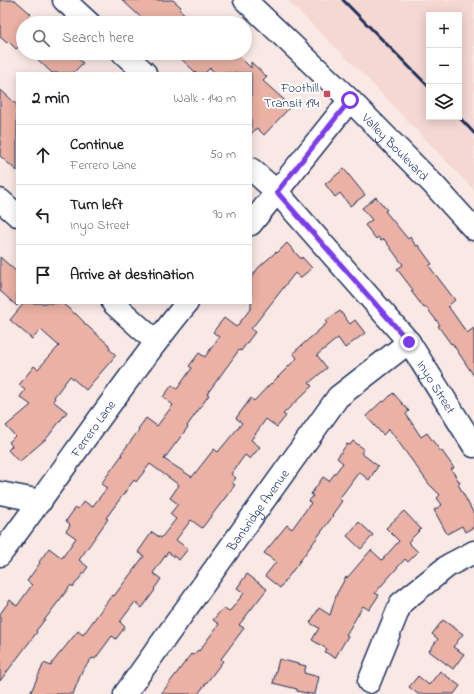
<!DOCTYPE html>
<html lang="en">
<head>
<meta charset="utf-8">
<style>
	body { margin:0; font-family:"Indie Flower",sans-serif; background:#f6f6f6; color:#202124 }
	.controls { position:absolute; right:12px; top:12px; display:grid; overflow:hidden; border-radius:0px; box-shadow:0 2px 10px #0003 }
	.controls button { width:36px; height:36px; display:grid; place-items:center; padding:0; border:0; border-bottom:1px solid #e0e0e0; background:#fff; color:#202124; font:20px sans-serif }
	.stop { position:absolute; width:12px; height:12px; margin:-9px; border:3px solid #7c3aed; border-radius:50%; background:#fff }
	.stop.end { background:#7c3aed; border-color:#fff; box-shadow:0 1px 4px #0008 }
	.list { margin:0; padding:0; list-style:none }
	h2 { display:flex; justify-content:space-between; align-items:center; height:52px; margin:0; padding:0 16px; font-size:17px }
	h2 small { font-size:13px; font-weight:400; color:#757577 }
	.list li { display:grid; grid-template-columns:26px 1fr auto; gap:12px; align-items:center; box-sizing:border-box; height:60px; padding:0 16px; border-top:1px solid #e0e0e0 }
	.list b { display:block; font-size:15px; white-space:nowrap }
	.list p { margin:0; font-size:13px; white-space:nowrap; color:#757577 }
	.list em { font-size:13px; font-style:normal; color:#757577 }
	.icon { flex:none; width:22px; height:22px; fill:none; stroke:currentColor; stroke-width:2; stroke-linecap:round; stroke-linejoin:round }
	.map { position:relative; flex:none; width:474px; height:694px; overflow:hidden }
	.search { position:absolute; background:#fff; box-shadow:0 2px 10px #0003; left:16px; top:16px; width:236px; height:44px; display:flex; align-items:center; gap:10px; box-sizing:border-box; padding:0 14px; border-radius:22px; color:#757577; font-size:15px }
	.panel { position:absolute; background:#fff; box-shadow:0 2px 10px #0003; left:16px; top:72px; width:236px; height:232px; border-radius:0px }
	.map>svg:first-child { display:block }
</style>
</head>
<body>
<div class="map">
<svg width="474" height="694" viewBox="0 0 474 694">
	<rect width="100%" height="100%" fill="#f9e8e4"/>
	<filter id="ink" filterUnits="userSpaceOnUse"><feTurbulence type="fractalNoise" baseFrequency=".025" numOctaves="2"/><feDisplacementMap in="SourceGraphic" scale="8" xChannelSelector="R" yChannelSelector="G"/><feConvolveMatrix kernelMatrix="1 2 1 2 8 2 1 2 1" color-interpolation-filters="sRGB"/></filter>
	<g filter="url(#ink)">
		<path fill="#f4d8d1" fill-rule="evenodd" d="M287 0H474V190L360 71ZM429 15H459V117H429Z"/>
		<g fill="#eab1a4" stroke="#1b2f5e">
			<polygon points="0,0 15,0 31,14 23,23 23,43 16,49 8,41 7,43 0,37"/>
			<polygon points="122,0 173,0 181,7 179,9 195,23 147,23"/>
			<polygon points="31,53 72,53 83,63 73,73 52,73"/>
			<polygon points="175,53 236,53 251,68 251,62 267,77 263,81 291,106 264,135 257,128 251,134 251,73 215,73 210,68 205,73 196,73"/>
			<polygon points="0,89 17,105 17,171 0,156"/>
			<polygon points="344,169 365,195 350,206 340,193 335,197 325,184"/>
			<polygon points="376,197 387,210 385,211 408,239 410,237 416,246 418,245 432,264 429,266 455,300 448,306 467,333 474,328 474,376 452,343 451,344 438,326 440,325 426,307 424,308 411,291 413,290 397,269 403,265 384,239 381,241 378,237 376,239 365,225 372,220 362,208"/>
			<polygon points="287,243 301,259 302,257 312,268 300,278 295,273 251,329 255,332 241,351 239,350 207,394 209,395 187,426 188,427 164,459 192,477 214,449 218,452 242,423 236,418 251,398 254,401 271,383 271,384 297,358 293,353 327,323 325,321 340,311 350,324 355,320 365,333 345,348 338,338 317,355 327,368 309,383 312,386 283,414 286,416 277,427 266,419 251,440 260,447 250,459 245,455 231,474 236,478 232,483 235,485 202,528 191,520 176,540 188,549 179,560 168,552 153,573 161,579 154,589 155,590 142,608 135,602 120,622 125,627 116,639 112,636 95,659 92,658 82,671 73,694 30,694 44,663 51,666 52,663 78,631 83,635 112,595 114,596 144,556 138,552 152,532 161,538 176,519 170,514 178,504 170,498 179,485 150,464 136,482 134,480 106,518 108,519 79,560 88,567 73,587 71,585 36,631 37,632 0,681 0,614 10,600 17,606 32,585 27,581 40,563 39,562 49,548 62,558 76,538 66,531 70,526 69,525 70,524 66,521 76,507 78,509 84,501 92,507 107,488 101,484 122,455 121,454 139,430 138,429 146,418 157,426 173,405 163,397 172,385 177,389 192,368 189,366 199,353 205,357 219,337 213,332 224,318 236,327 241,321 251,308 251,278 259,267 276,252 277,253"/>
			<polygon points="0,257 17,272 17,306 0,291"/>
			<polygon points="24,303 62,303 75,314 75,313 84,322 84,323 109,345 108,345 110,347 109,349 116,355 86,390 70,376 54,397 55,398 53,401 67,412 47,438 19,462 8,450 12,446 9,442 15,436 6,426 31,405 20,397 25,390 19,385 34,366 38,369 59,346 41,330 32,339 10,320"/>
			<polygon points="393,393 409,411 406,414 421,437 427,433 441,452 442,451 454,468 451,469 460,483 458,484 474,514 474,527 465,532 462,526 447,534 434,510 442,505 437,498 440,495 429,484 389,429 383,435 366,416 382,401 384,402"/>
			<polygon points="353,441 364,449 361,453 378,466 369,480 359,472 339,499 342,501 332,515 333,516 280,588 265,576 276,562 264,553 287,525 292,529 311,503 309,501 313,496 311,494 323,477 329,481 343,463 337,458 347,444 350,445"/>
			<polygon points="404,511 421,529 408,542 418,552 408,562 405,559 375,593 379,595 369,610 363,606 346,635 348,636 335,658 325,652 327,649 312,640 319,628 310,623 319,608 330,615 337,593 346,577 347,578 371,550 382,560 399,541 386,528"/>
			<polygon points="359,522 373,535 361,549 347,536"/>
			<polygon points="247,574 267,589 239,625 244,628 221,659 223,661 198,694 161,694 191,654 193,655 198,650 199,651 219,624 213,620 223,608 229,612 244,593 237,588"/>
			<polygon points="443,620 463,634 453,647 464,654 453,669 429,651 438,639 432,634"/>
			<polygon points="279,659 306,666 304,673 319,677 315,694 310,694 297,691 297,689 273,683"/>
			<polygon points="440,671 460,686 454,694 418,694 409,687 418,676 429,685"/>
		</g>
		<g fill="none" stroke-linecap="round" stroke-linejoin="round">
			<defs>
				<g id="minor">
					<polyline points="64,0 89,23"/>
					<polyline points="123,53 145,73"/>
					<path id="s1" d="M251 169 277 192 409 342 474 446"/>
					<polyline points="0,200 17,215"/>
					<polyline points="251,224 350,100"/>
					<polyline points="113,303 156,342"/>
					<polyline points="0,493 41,501"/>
					<path id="s2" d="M0 555C63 472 121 384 187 303"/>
					<polyline points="369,682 401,603 449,565 474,552"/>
					<path id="s3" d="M125 694 338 397 409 342"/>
				</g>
				<g id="major">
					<path id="s4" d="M245 0 350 100 433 184 474 229"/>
				</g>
			</defs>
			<use href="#minor" stroke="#1b2f5e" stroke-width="25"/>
			<use href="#major" stroke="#1b2f5e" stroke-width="25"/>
			<use href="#minor" stroke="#fff" stroke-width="22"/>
			<use href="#major" stroke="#fff" stroke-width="22"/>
			<g stroke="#1b2f5e" stroke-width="3">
				<polyline points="343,0 429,87"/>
				<polyline points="459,117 474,133"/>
			</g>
		</g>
	</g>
	<g fill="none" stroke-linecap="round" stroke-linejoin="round" filter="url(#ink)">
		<polyline stroke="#7c3aed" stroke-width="5" points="350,100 277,192 409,342"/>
	</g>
	<rect fill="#d1495b" stroke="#fff" stroke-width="1.5" x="323" y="90" width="8" height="8" rx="2"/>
	<g text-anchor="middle" stroke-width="4" stroke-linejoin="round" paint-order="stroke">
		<g font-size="13" fill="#1b2f5e" stroke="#fff" text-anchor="end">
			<text x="319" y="92">Foothill<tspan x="319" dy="15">Transit 194</tspan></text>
		</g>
		<g font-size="13" fill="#1b2f5e" stroke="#fff">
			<text dy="5" stroke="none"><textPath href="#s4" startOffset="210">Valley Boulevard</textPath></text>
			<text dy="5" stroke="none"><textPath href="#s1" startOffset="287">Inyo Street</textPath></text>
			<text dy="5" stroke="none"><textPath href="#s2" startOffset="157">Ferrero Lane</textPath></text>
			<text dy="5" stroke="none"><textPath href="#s3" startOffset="227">Banbridge Avenue</textPath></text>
		</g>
	</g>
</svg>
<div class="controls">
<button>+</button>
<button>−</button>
<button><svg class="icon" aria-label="layers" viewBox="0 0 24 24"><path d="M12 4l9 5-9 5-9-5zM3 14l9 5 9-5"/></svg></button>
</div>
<div class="stop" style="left:350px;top:100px"></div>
<div class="stop end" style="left:409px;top:342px"></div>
<div class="search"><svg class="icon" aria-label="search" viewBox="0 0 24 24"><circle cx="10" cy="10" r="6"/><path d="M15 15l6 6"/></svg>Search here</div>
<section class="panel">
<h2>2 min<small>Walk · 140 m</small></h2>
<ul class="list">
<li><svg class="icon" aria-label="ahead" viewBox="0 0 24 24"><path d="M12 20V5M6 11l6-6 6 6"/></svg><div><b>Continue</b><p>Ferrero Lane</p></div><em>50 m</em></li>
<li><svg class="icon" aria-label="left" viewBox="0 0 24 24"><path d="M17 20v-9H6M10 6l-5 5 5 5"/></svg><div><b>Turn left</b><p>Inyo Street</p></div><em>90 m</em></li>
<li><svg class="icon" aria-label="arrive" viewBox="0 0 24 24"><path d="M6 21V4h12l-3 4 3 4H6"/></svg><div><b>Arrive at destination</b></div></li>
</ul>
</section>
</div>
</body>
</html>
